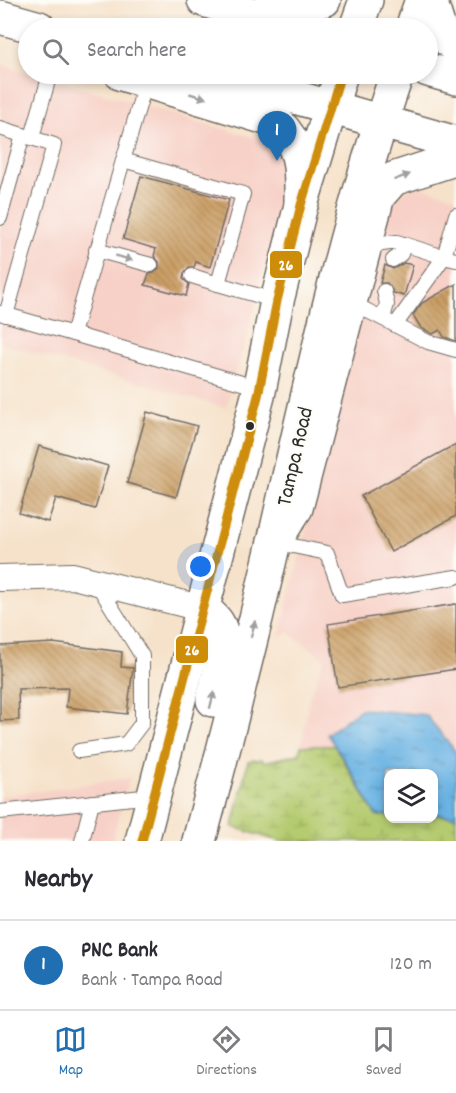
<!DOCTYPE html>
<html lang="en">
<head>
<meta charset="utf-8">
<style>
	body { margin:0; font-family:Dekko,sans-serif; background:#f7f7f7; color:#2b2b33 }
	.controls { position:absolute; right:18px; bottom:18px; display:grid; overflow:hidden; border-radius:12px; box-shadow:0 3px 9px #0003 }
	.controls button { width:54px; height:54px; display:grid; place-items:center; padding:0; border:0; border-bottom:2px solid #e1e1e2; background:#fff; color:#2b2b33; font:30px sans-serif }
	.you { position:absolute; left:201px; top:567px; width:21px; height:21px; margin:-15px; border:4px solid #fff; border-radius:50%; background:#1a73e8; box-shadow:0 0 0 9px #1a73e833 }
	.badge { display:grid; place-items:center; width:39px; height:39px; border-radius:50%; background:#1f6fb2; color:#fff; font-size:20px; font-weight:700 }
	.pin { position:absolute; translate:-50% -50px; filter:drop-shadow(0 2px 3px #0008) }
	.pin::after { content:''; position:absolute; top:32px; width:21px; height:18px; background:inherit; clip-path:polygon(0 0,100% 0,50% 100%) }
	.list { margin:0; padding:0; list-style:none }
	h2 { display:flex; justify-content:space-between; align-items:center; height:78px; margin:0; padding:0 24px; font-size:26px }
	h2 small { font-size:20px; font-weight:400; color:#7c7c81 }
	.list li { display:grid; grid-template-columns:39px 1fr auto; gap:18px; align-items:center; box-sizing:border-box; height:90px; padding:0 24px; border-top:2px solid #e1e1e2 }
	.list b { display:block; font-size:22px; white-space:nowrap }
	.list p { margin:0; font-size:20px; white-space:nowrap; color:#7c7c81 }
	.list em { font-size:20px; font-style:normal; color:#7c7c81 }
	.icon { flex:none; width:33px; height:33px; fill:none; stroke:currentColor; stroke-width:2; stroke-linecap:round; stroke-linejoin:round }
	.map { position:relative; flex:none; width:456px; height:841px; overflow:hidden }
	.search { position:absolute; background:#fff; box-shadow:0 3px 9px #0003; left:18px; right:18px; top:18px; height:66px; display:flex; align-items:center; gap:15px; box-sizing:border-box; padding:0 21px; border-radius:33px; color:#7c7c81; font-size:22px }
	.sheet { height:168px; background:#fff }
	nav { display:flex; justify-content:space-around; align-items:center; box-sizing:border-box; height:84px; border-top:2px solid #e1e1e2; background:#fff; font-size:16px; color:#7c7c81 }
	nav a { display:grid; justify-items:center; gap:3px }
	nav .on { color:#1f6fb2 }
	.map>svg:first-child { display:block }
</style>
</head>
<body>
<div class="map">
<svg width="456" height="841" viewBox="0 0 456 841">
	<defs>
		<pattern id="wetland-marsh" width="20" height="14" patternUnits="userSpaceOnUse" patternTransform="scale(1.5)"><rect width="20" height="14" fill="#b5cb70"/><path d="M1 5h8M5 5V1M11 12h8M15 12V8" fill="none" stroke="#9cae61"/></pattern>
		<pattern id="water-ripples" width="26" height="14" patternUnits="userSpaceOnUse" patternTransform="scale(1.5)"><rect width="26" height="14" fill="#6bb3e3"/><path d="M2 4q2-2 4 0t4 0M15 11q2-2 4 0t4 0" fill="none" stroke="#5892b8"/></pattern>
		<pattern id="building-back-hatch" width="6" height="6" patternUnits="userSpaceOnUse" patternTransform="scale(1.5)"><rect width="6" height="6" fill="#cb9e63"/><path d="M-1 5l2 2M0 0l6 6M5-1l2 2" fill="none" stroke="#a58152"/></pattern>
	</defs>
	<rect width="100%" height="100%" fill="#fdfcf7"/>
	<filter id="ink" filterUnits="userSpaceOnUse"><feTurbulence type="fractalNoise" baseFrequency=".0167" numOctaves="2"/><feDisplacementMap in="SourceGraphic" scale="12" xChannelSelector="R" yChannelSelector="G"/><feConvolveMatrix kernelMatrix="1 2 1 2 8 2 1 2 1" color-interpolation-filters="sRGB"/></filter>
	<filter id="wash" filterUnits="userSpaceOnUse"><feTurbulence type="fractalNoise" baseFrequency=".008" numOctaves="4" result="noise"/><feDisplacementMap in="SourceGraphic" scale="24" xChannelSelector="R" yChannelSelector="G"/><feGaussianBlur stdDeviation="1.35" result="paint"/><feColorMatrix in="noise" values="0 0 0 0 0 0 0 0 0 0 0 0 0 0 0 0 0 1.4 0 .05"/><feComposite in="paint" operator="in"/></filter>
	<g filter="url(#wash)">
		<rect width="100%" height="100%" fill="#f6e2ca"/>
		<g fill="#f7d1c7">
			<polygon points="0,64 282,146 288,188 226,408 0,343"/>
			<polygon points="414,185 456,197 456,752 426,715 327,733 335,746 301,746 310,695 325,659 288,632 279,638 387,210 395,199"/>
			<polygon points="129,778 112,841 0,841 0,797"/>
		</g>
		<polygon fill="url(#wetland-marsh)" stroke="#707b4e" stroke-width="1.5" points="301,746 335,746 376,816 388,815 388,818 434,818 434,814 456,817 456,841 279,841 233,827 248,761 262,759 264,762 299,754"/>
		<polygon fill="url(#water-ripples)" stroke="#4b6f87" stroke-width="1.5" points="361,709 426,715 456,752 456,817 434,814 434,774 388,774 388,815 376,816 350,769 327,734"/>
		<g id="blocks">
			<g fill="url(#building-back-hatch)">
				<polygon points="141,176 229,200 210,267 196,262 194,267 189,267 184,273 183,279 189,284 186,296 145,285 149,274 154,273 159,268 159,262 154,256 156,249 123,239"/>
				<polygon points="404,263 413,265 404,296 394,293 387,283 380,283 385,265 393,269"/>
				<polygon points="456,284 456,341 444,337 440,330 433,334 421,328 413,315 422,303"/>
				<polygon points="147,412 197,426 176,497 127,483"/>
				<polygon points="456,444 456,516 391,552 361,496"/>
				<polygon points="39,446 108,466 95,509 56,498 48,522 19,513"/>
				<polygon points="456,604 456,669 338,687 328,624"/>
				<polygon points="53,643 122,652 121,667 133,668 127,714 66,707 68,688 18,689 19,720 0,721 0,646"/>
			</g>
		</g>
	</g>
	<g filter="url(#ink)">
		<use href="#blocks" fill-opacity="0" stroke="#726b63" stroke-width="1.5"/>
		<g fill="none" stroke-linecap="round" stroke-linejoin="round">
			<defs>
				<g id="service">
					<polyline points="0,128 54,145 6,315"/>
					<polyline points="32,137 50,74"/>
					<polyline points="123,160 243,194 218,284 277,301"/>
					<polyline points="0,218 23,135"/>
					<polyline points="365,243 375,245 397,242 444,257 456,215"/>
					<polyline points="96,250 151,265"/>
					<polyline points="393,260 401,254 404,244"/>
					<polyline points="192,276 218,284"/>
					<polyline points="348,305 360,307 428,342 456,350"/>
					<polyline points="0,313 73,334 146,81"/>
					<polyline points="383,318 387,304 384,291"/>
					<polyline points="396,324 444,257 456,260"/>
					<polyline points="73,334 259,388"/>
					<polyline points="274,542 327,553 342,595 456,577"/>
					<polyline points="79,751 126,744 142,723 142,656 96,582"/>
					<polyline points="0,812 152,796"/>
					<polyline points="82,841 92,802"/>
				</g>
				<polyline id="minor" points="0,578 73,576 204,609"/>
				<g id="secondary">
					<polyline points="356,28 366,0"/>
					<polyline points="412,28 422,0"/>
				</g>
				<g id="primary">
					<path d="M204 609C208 614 215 618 218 624 230 645 218 678 213 700"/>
					<polyline points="142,841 258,396 277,301 301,205 341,74"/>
					<path d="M199 841C226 742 251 642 274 542 310 385 344 226 397 74"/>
				</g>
				<g id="trunk">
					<polyline points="204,0 292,28"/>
					<polyline points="430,0 440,31 456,48"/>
					<polyline points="257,15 324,0"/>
					<polyline points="0,17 39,28"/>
					<polyline points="428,70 456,78"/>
					<path d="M122 74 276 121C304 150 301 167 301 205"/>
					<polyline points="214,74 456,143"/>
					<polyline points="274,542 296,508 378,196 393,179 451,160 456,156"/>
				</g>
			</defs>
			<use href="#service" stroke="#726b63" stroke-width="16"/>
			<use href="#minor" stroke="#726b63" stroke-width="28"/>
			<use href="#secondary" stroke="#726b63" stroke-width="36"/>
			<use href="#primary" stroke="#726b63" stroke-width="36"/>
			<use href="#trunk" stroke="#726b63" stroke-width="36"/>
			<use href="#service" stroke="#fff" stroke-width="14"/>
			<use href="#minor" stroke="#fff" stroke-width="26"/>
			<use href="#secondary" stroke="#fff" stroke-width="33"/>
			<use href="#primary" stroke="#fff" stroke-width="33"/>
			<use href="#trunk" stroke="#fff" stroke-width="33"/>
			<defs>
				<polyline id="bus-1" points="142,841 258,396 277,301 301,205 341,74"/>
			</defs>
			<use href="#bus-1" stroke="#fdfcf7" stroke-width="14"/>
			<use href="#bus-1" stroke="#ce8d09" stroke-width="9"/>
		</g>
		<defs><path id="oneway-solid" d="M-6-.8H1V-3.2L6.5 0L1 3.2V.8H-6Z" transform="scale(1.5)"/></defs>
		<g fill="#a0a0a0">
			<use href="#oneway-solid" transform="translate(198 96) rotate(16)"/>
			<use href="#oneway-solid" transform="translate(402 177) rotate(-20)"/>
			<use href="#oneway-solid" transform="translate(124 258) rotate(16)"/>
			<use href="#oneway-solid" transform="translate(253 629) rotate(-76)"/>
			<use href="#oneway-solid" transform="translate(212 700) rotate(-76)"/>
		</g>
	</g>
	<circle fill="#2b2b2b" stroke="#fdfcf7" stroke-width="2" cx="250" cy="426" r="5"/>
	<g text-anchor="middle" stroke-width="4.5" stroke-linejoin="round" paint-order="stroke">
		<g font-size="22" fill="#2b2b2b" stroke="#fdfcf7">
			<text transform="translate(293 456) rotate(-77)" y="8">Tampa Road</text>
		</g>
	</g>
	<g stroke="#fdfcf7" stroke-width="2">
		<rect x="269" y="250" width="34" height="29" rx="6" fill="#ce8d09"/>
		<rect x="175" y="635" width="34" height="29" rx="6" fill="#ce8d09"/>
	</g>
	<g font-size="16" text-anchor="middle" font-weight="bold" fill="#fff">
		<text x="286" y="270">26</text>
		<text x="192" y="655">26</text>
	</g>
</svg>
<div class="controls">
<button><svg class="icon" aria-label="layers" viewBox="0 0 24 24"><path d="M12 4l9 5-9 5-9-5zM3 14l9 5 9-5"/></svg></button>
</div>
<div class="you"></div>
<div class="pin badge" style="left:277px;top:161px">1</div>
<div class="search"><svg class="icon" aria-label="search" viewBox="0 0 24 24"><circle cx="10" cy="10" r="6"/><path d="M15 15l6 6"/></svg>Search here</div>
</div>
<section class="sheet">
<h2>Nearby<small></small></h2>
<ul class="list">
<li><span class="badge">1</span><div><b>PNC Bank</b><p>Bank · Tampa Road</p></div><em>120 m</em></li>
</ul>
</section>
<nav>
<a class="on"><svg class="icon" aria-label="map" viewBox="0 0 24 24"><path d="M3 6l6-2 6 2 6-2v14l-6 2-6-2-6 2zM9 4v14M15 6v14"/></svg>Map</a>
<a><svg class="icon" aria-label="directions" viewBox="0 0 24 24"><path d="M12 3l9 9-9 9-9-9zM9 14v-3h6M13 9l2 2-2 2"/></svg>Directions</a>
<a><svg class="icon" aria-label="saved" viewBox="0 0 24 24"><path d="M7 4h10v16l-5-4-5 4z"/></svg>Saved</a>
</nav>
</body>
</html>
